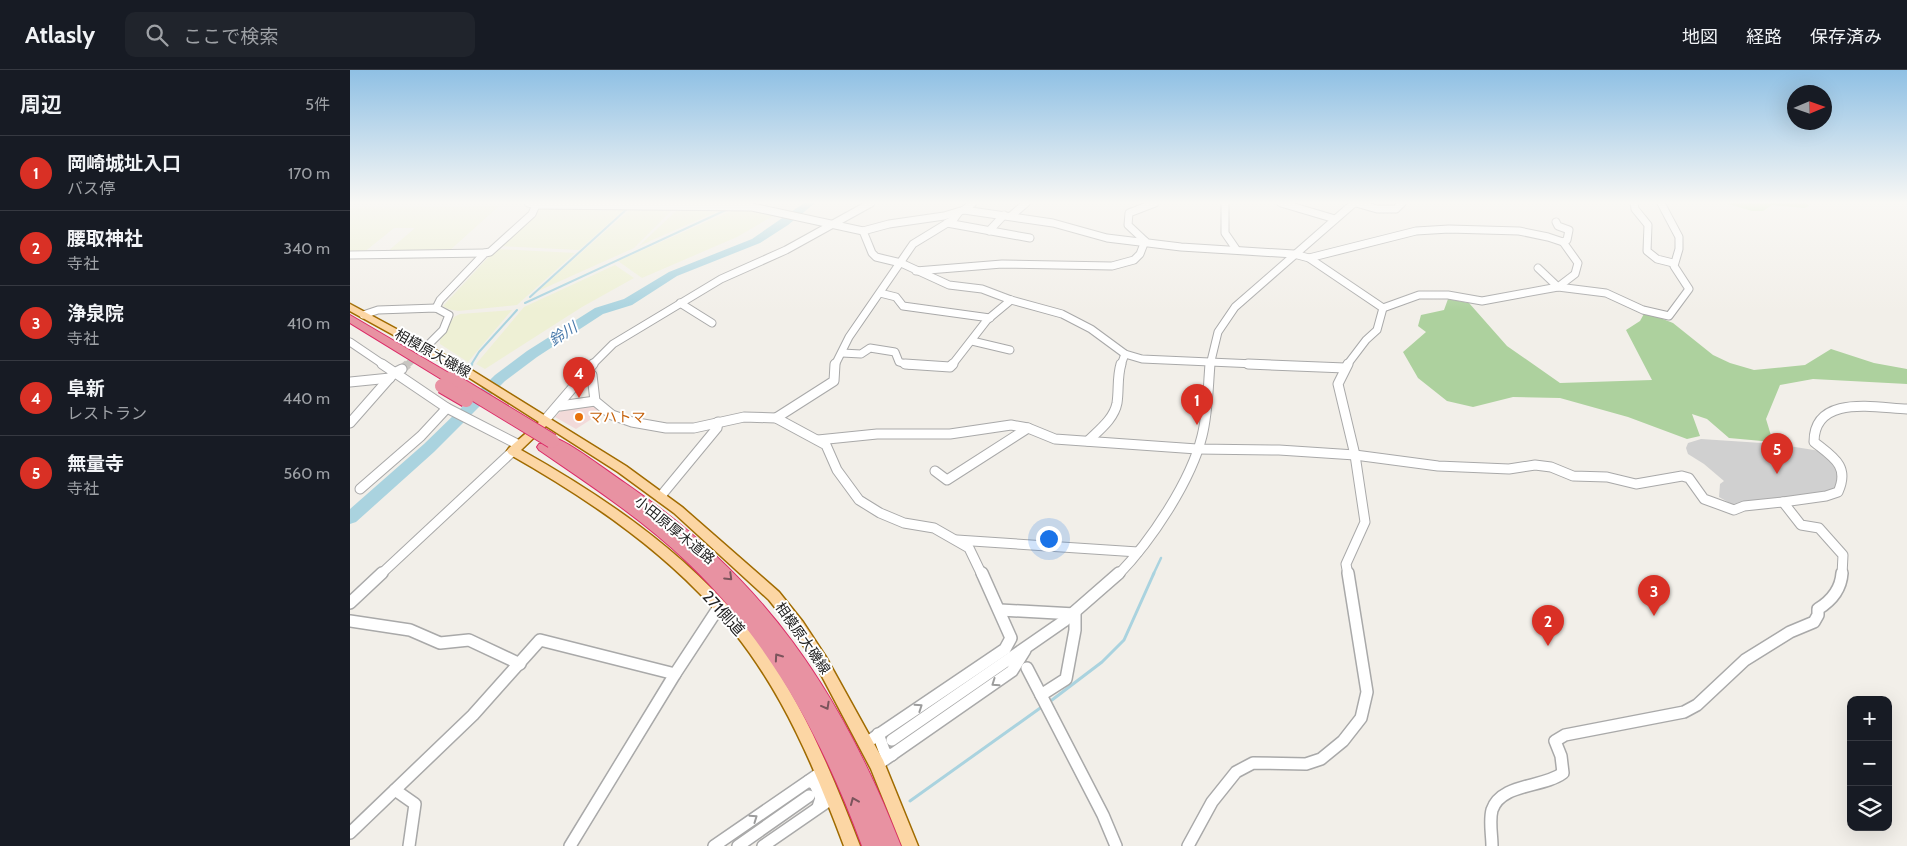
<!DOCTYPE html>
<html lang="ja">
<head>
<meta charset="utf-8">
<style>
	body { margin:0; font-family:Cabin,"Noto Sans JP",sans-serif; background:#20242c; color:#f1f3f6 }
	.controls { position:absolute; right:15px; bottom:15px; display:grid; overflow:hidden; border-radius:10px; box-shadow:0 5px 20px #0002 }
	.controls button { width:45px; height:45px; display:grid; place-items:center; padding:0; border:0; border-bottom:1px solid #363941; background:#171b24; color:#f1f3f6; font:25px sans-serif }
	.compass { position:absolute; left:1437px; top:15px; width:45px; height:45px; border-radius:50%; background:#171b24; box-shadow:0 5px 20px #0002; rotate:88deg }
	.you { position:absolute; left:698px; top:468px; width:18px; height:18px; margin:-12px; border:4px solid #fff; border-radius:50%; background:#1a73e8; box-shadow:0 0 0 8px #1a73e833 }
	.badge { display:grid; place-items:center; width:32px; height:32px; border-radius:50%; background:#d93025; color:#fff; font-size:16px; font-weight:700 }
	.pin { position:absolute; translate:-50% -41px; filter:drop-shadow(0 1px 2px #0008) }
	.pin::after { content:''; position:absolute; top:26px; width:18px; height:15px; background:inherit; clip-path:polygon(0 0,100% 0,50% 100%) }
	.list { margin:0; padding:0; list-style:none }
	h2 { display:flex; justify-content:space-between; align-items:center; height:65px; margin:0; padding:0 20px; font-size:21px }
	h2 small { font-size:16px; font-weight:400; color:#9ea1a6 }
	.list li { display:grid; grid-template-columns:32px 1fr auto; gap:15px; align-items:center; box-sizing:border-box; height:75px; padding:0 20px; border-top:1px solid #363941 }
	.list b { display:block; font-size:19px; white-space:nowrap }
	.list p { margin:0; font-size:16px; white-space:nowrap; color:#9ea1a6 }
	.list em { font-size:16px; font-style:normal; color:#9ea1a6 }
	.icon { flex:none; width:28px; height:28px; fill:none; stroke:currentColor; stroke-width:2; stroke-linecap:round; stroke-linejoin:round }
	.map { position:relative; flex:none; width:1557px; height:776px; overflow:hidden }
	header { display:flex; align-items:center; gap:30px; box-sizing:border-box; height:70px; padding:0 25px; background:#171b24; border-bottom:1px solid #363941 }
	header strong { font-size:24px }
	nav { display:flex; gap:28px; margin-inline-start:auto; font-size:18px }
	.search { width:350px; height:45px; background:#20242c; display:flex; align-items:center; gap:12px; box-sizing:border-box; padding:0 18px; border-radius:10px; color:#9ea1a6; font-size:19px }
	main { display:flex }
	aside { flex:1; background:#171b24 }
	.map>svg:first-child { display:block }
</style>
</head>
<body>
<header>
<strong>Atlasly</strong>
<div class="search"><svg class="icon" aria-label="search" viewBox="0 0 24 24"><circle cx="10" cy="10" r="6"/><path d="M15 15l6 6"/></svg>ここで検索</div>
<nav><a>地図</a><a>経路</a><a>保存済み</a></nav>
</header>
<main>
<aside>
<h2>周辺<small>5件</small></h2>
<ul class="list">
<li><span class="badge">1</span><div><b>岡崎城址入口</b><p>バス停</p></div><em>170 m</em></li>
<li><span class="badge">2</span><div><b>腰取神社</b><p>寺社</p></div><em>340 m</em></li>
<li><span class="badge">3</span><div><b>浄泉院</b><p>寺社</p></div><em>410 m</em></li>
<li><span class="badge">4</span><div><b>阜新</b><p>レストラン</p></div><em>440 m</em></li>
<li><span class="badge">5</span><div><b>無量寺</b><p>寺社</p></div><em>560 m</em></li>
</ul>
</aside>
<div class="map">
<svg width="1557" height="776" viewBox="0 0 1557 776">
	<rect width="100%" height="100%" fill="#f2efe9"/>
	<polygon fill="#f2dad9" points="243,334 254,341 226,359 205,347 213,339"/>
	<polygon fill="#d0d0d0" points="1351,369 1427,374 1470,381 1489,401 1488,412 1481,422 1397,431 1385,436 1369,427 1370,414 1374,411 1354,394 1338,384 1336,378 1338,373"/>
	<g fill="#eef0d5">
		<polygon points="149,136 99,181 37,182 65,158 44,158 13,183 0,183 0,138"/>
		<polygon points="192,136 276,138 229,180 150,176"/>
		<polygon points="283,137 325,137 284,178 188,221"/>
		<polygon points="334,137 361,138 358,142 366,142 289,176 326,141 330,141"/>
		<polygon points="390,137 428,143 387,167 292,208 268,191"/>
		<polygon points="146,179 225,183 167,235 108,241 98,239 93,236"/>
		<polygon points="265,195 284,208 232,237 135,299 126,294 174,237"/>
		<polygon points="162,240 118,292 90,274 90,269 104,247 110,244"/>
	</g>
	<polygon fill="#cdebb0" points="1375,133 1457,133 1459,136 1454,138 1422,135 1413,141 1402,141"/>
	<polygon fill="#add19e" points="1098,229 1119,233 1157,276 1210,313 1302,310 1276,260 1290,251 1295,242 1323,253 1363,285 1380,293 1404,300 1455,295 1481,279 1524,293 1557,299 1557,314 1463,309 1430,315 1416,349 1423,372 1379,368 1357,349 1342,344 1350,366 1337,369 1278,347 1210,328 1163,327 1123,337 1097,331 1068,308 1053,282 1076,262 1068,256 1071,245 1094,240"/>
	<g fill="none" stroke-linecap="round" stroke-linejoin="round">
		<g stroke="#aad3df" stroke-width="2">
			<polyline points="180,227 278,138"/>
			<polyline points="175,233 378,139"/>
			<polyline points="121,295 129,282 167,240"/>
		</g>
		<g stroke="#aad3df" stroke-width="2.5">
			<polyline points="112,311 122,294"/>
			<polyline points="803,505 811,488"/>
		</g>
		<g stroke="#aad3df" stroke-width="3">
			<polyline points="698,633 752,592 774,570 804,503"/>
			<polyline points="560,731 693,636"/>
		</g>
		<polygon fill="#aad3df" fill-rule="evenodd" points="454,133 465,133 438,155 410,173 327,206 282,235 253,244 187,287 155,311 84,382 6,452 0,454 0,439 74,374 145,305 177,281 245,238 274,229 319,202 402,169"/>
		<polyline stroke="#c8c6c1" stroke-width="7" stroke-dasharray="7 3" stroke-linecap="butt" points="57,295 70,283"/>
		<polyline stroke="#c8c6c1" stroke-width="9" stroke-dasharray="9 4.5" stroke-linecap="butt" points="52,299 58,294"/>
		<defs>
			<g id="minor-far2">
				<polyline points="178,133 186,135 402,137 513,161 539,154 594,146 614,140 623,133"/>
				<polyline points="875,133 875,163 886,179"/>
				<polyline points="931,133 985,149"/>
				<polyline points="1006,133 1027,139 1046,139 1052,133"/>
				<polyline points="1284,133 1285,139 1298,155 1297,181 1307,189 1323,193"/>
				<polyline points="614,140 703,153 757,168 831,177 944,184 959,188 1033,238 1027,260 1016,270 997,295"/>
				<polyline points="661,146 676,133"/>
				<polyline points="1206,152 1208,156 1219,160 1217,170 1213,172"/>
				<polyline points="597,153 680,168"/>
				<polyline points="513,161 522,183 526,187 551,193 599,215 632,219 661,230 712,244 741,259 775,284 792,289 927,295"/>
				<polyline points="639,161 654,145"/>
				<polyline points="795,171 778,155 779,143 805,133"/>
				<polyline points="0,185 135,183"/>
				<polyline points="959,188 1066,161 1099,159 1169,161 1198,167 1213,172 1228,193 1225,204 1208,217 1132,231 1098,225 1069,225 1033,238"/>
				<polyline points="1188,198 1208,217 1256,223 1293,240 1319,246 1339,219 1324,196 1329,179 1329,167 1311,133"/>
				<polyline points="566,201 652,194 762,196 784,190 790,184 795,171"/>
				<polyline points="530,223 546,227 553,236 640,248"/>
				<polyline points="330,233 362,253"/>
				<polyline points="86,238 90,230 135,183 140,182 182,144 186,135"/>
				<polyline points="13,245 28,240 86,238 99,245 93,260 71,282"/>
				<polyline points="622,271 660,280"/>
				<polyline points="0,272 34,295"/>
				<polyline points="492,283 511,284 520,278 545,282 549,292 559,295"/>
				<polyline points="242,295 263,274 371,209 436,180 521,133"/>
				<polyline points="485,295 499,267 563,174 604,149 609,142"/>
				<polyline points="602,295 637,250 661,230"/>
				<polyline points="771,295 775,284"/>
				<polyline points="860,295 868,262 885,237 1004,133"/>
			</g>
			<g id="minor-far1">
				<polyline points="32,294 97,338 169,375"/>
				<polyline points="555,294 600,297 603,294"/>
				<polyline points="898,294 995,298"/>
				<polyline points="238,302 242,305 245,331 262,345 282,352 316,358 344,358 394,347 426,348 476,375 487,400 509,430 530,443 554,453 584,458 619,478 632,505"/>
				<polyline points="0,312 40,308"/>
				<polyline points="210,336 245,331"/>
				<polyline points="426,348 484,311 485,294"/>
				<polyline points="195,350 243,294"/>
				<polyline points="0,353 44,303 52,299"/>
				<polyline points="468,370 527,364 600,364 661,355 678,358 705,369 847,379 929,380 1005,385 1088,396 1159,399 1185,395 1201,397 1223,406 1257,407 1286,414 1332,406 1339,408 1354,429 1384,440 1394,436 1433,432"/>
				<path d="M738 371C749 360 764 349 767 333 769 320 767 307 771 294"/>
				<polyline points="585,401 597,410 678,358"/>
				<polyline points="10,419 71,366 97,338"/>
				<polyline points="310,427 367,358 368,352"/>
				<polyline points="607,470 788,482"/>
				<polyline points="30,505 163,381"/>
				<path d="M768 505C801 471 841 411 852 366 858 342 858 318 860 294"/>
				<polyline points="998,505 996,494 1015,452 1005,385 988,314 998,294"/>
				<path d="M1492 505 1493 485 1469 458 1451 455 1433 432 1476 426 1488 422C1500 396 1483 387 1464 372 1464 324 1526 338 1557 339"/>
			</g>
			<g id="minor">
				<polyline points="0,533 32,503"/>
				<polyline points="650,540 725,544 725,560 716,609 691,625"/>
				<polyline points="0,551 60,560 90,573 119,570 170,594"/>
				<polyline points="677,598 753,745 766,776"/>
				<polyline points="528,664 535,683 542,685"/>
				<polyline points="542,670 714,551 769,503"/>
				<polyline points="516,673 655,579 661,568 632,503"/>
				<polyline points="527,695 662,601 675,580"/>
				<polyline points="459,711 465,714 471,728 468,737"/>
				<polyline points="45,720 65,734 59,776"/>
				<polyline points="0,763 123,645 190,570 325,604"/>
				<polyline points="220,776 325,604 369,537"/>
				<polyline points="364,776 473,701"/>
				<polyline points="388,776 459,726"/>
				<polyline points="413,776 484,727"/>
				<polyline points="838,776 862,732 886,702 903,693 956,694 971,689 993,671 1011,648 1017,622 998,503"/>
				<path d="M1142 776C1142 765 1139 751 1142 740 1151 713 1193 718 1213 703L1211 686 1205 671 1215 665 1334 642 1347 635 1395 590 1440 562 1464 552 1468 545V539C1481 531 1491 519 1492 503"/>
			</g>
			<path id="major" d="M0 234 115 296 276 396 332 437 429 522 453 552 476 587 533 690 568 776H552L521 699 466 595 443 560 419 530 324 443 268 402 196 356 171 380C253 426 332 480 393 553 447 618 480 698 510 776H494C466 701 434 624 383 561 323 486 242 431 159 384L157 381 159 378 189 352 107 300 0 241Z"/>
			<g id="highway">
				<polygon points="0,245 104,306 106,309 100,313 96,312 0,253"/>
				<path d="M202 367C219 371 258 402 275 413 415 509 490 620 551 776H512C473 670 420 571 337 492 292 449 240 415 189 380L187 377 189 374 197 373V368Z"/>
			</g>
		</defs>
		<use href="#minor-far2" stroke="#a9a9a9" stroke-width="9"/>
		<use href="#minor-far1" stroke="#a9a9a9" stroke-width="11"/>
		<use href="#minor" stroke="#a9a9a9" stroke-width="14"/>
		<use href="#major" stroke="#a06b00" stroke-width="3"/>
		<use href="#highway" stroke="#dc2a67" stroke-width="2"/>
		<use href="#minor-far2" stroke="#fff" stroke-width="7"/>
		<use href="#minor-far1" stroke="#fff" stroke-width="9"/>
		<use href="#minor" stroke="#fff" stroke-width="11"/>
		<use href="#major" fill="#fcd6a4" fill-rule="evenodd"/>
		<use href="#highway" fill="#e892a2" fill-rule="evenodd"/>
		<defs>
			<g id="highway-bridge">
				<polyline points="100,309 202,371"/>
				<polyline points="92,316 116,330"/>
			</g>
		</defs>
		<use href="#highway-bridge" stroke="#dc2a67" stroke-width="16" stroke-linecap="butt"/>
		<use href="#highway-bridge" stroke="#e892a2" stroke-width="14"/>
	</g>
	<defs><path id="oneway-chevron" d="M-2-3.5L2.5 0L-2 3.5" fill="none" stroke-width="1.6" stroke-linecap="round" stroke-linejoin="round" transform="scale(1.25)"/></defs>
	<g stroke="#7b545c">
		<use href="#oneway-chevron" transform="translate(379 507) rotate(44)"/>
		<use href="#oneway-chevron" transform="translate(428 587) rotate(-125)"/>
		<use href="#oneway-chevron" transform="translate(476 636) rotate(61)"/>
		<use href="#oneway-chevron" transform="translate(504 731) rotate(-113)"/>
	</g>
	<g stroke="#9c9c9c">
		<use href="#oneway-chevron" transform="translate(645 613) rotate(145)"/>
		<use href="#oneway-chevron" transform="translate(569 637) rotate(-34)"/>
		<use href="#oneway-chevron" transform="translate(404 748) rotate(-35)"/>
	</g>
	<linearGradient id="sky" x2="0" y2="1"><stop stop-color="#8fc0e4"/><stop offset="0.55" stop-color="#f9f8f5"/><stop offset="1" stop-color="#f9f8f5" stop-opacity="0"/></linearGradient>
	<rect width="1557" height="241" fill="url(#sky)"/>
	<circle fill="#e8710a" stroke="#fff" stroke-width="2" cx="229" cy="347" r="5"/>
	<g text-anchor="middle" stroke-width="4" stroke-linejoin="round" paint-order="stroke">
		<g font-size="14" fill="#222" stroke="#fff">
			<text transform="translate(83 283) rotate(29)" y="5">相模原大磯線</text>
			<text transform="translate(325 460) rotate(39)" y="5">小田原厚木道路</text>
			<text transform="translate(453 568) rotate(55)" y="5">相模原大磯線</text>
		</g>
		<g font-size="14" fill="#c56008" stroke="#fff" text-anchor="start">
			<text x="239" y="352">マハトマ</text>
		</g>
		<g font-size="15" font-style="italic" fill="#4a7aab" stroke="#fff">
			<text transform="translate(213 264) rotate(-33)" y="5">鈴川</text>
		</g>
		<g font-size="16" fill="#222" stroke="#fff">
			<text transform="translate(374 543) rotate(48)" y="6">271側道</text>
		</g>
	</g>
</svg>
<div class="controls">
<button>+</button>
<button>−</button>
<button><svg class="icon" aria-label="layers" viewBox="0 0 24 24"><path d="M12 4l9 5-9 5-9-5zM3 14l9 5 9-5"/></svg></button>
</div>
<svg class="compass" viewBox="-18 -18 36 36"><path d="M0-13l5 13h-10z" fill="#e53935"/><path d="M0 13l5-13h-10z" fill="#9ea1a6"/></svg>
<div class="you"></div>
<div class="pin badge" style="left:847px;top:355px">1</div>
<div class="pin badge" style="left:1198px;top:576px">2</div>
<div class="pin badge" style="left:1304px;top:546px">3</div>
<div class="pin badge" style="left:229px;top:328px">4</div>
<div class="pin badge" style="left:1427px;top:404px">5</div>
</div>
</main>
</body>
</html>
